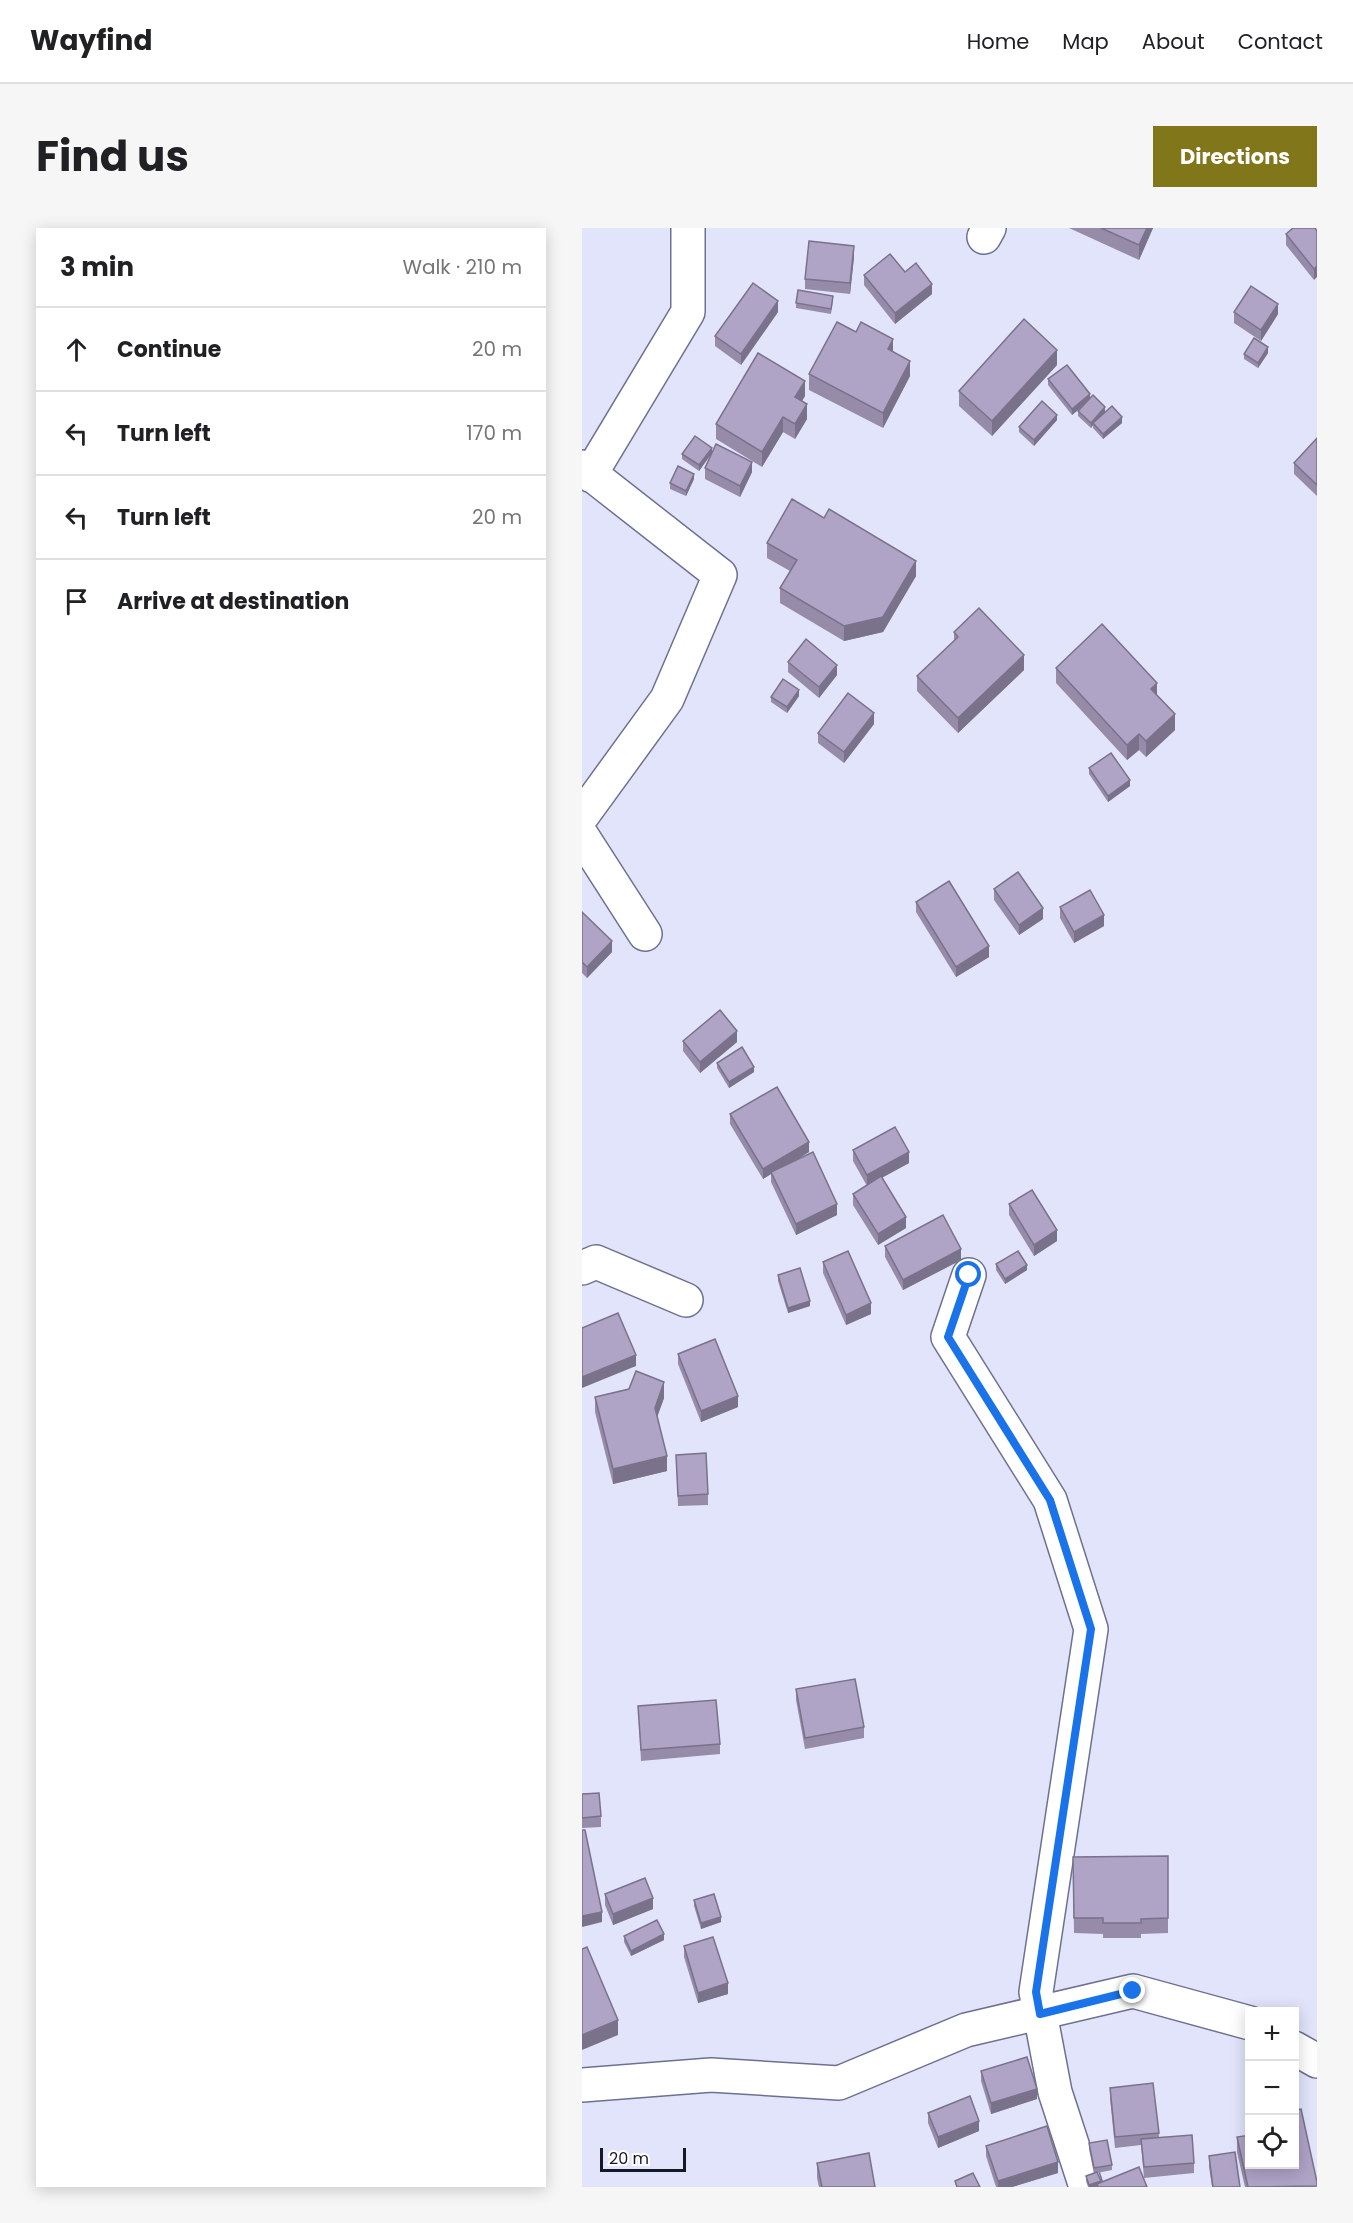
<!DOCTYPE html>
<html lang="en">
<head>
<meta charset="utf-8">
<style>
	body { margin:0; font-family:Poppins,sans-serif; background:#f6f6f6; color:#202124 }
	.controls { position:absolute; right:18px; bottom:18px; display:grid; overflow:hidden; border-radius:0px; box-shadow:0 3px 15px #0003 }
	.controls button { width:54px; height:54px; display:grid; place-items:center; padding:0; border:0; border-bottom:2px solid #e0e0e0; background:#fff; color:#202124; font:30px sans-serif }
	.scale { position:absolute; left:18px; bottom:15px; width:86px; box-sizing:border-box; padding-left:6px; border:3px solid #171825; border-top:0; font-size:16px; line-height:21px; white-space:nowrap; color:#171825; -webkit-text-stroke:4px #fff; paint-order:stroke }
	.stop { position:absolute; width:18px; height:18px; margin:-14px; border:4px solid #1a73e8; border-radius:50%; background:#fff }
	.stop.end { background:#1a73e8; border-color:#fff; box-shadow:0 2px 6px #0008 }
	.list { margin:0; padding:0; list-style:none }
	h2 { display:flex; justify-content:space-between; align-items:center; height:78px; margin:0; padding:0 24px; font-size:26px }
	h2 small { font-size:20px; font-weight:400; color:#757577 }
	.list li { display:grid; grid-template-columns:39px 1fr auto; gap:18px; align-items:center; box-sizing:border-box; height:84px; padding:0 24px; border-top:2px solid #e0e0e0 }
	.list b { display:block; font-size:22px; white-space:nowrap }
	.list em { font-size:20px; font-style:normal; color:#757577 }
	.icon { flex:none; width:33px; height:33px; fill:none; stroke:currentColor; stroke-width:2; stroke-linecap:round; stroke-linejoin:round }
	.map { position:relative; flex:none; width:735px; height:1959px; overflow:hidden; border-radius:0px }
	header { display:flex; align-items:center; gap:36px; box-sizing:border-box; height:84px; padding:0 30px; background:#fff; border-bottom:2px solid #e0e0e0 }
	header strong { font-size:28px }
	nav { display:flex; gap:33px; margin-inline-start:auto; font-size:21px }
	.intro { display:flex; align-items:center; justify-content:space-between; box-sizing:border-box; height:144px; padding:0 36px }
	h1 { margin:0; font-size:42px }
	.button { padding:15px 27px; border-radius:0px; background:#82761a; color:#fff; font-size:21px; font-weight:700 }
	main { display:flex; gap:36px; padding:0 36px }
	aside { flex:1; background:#fff; border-radius:0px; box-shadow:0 3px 15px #0003 }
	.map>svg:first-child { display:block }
</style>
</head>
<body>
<header>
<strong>Wayfind</strong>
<nav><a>Home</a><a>Map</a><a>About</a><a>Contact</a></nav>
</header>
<div class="intro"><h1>Find us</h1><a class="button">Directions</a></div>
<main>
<aside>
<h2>3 min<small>Walk · 210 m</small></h2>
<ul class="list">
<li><svg class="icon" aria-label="ahead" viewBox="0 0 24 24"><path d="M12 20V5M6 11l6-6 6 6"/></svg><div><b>Continue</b></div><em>20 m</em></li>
<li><svg class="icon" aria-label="left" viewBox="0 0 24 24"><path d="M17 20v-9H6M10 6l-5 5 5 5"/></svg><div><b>Turn left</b></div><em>170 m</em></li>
<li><svg class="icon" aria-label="left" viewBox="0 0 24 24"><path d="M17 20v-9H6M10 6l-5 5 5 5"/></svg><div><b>Turn left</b></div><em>20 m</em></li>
<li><svg class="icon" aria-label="arrive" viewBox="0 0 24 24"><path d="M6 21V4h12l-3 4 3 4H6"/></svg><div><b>Arrive at destination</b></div></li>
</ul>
</aside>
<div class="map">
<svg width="735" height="1959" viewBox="0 0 735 1959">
	<rect width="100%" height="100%" fill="#e2e4fb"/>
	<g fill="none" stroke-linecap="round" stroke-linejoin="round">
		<defs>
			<g id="street">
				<polyline points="402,9 407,0"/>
				<polyline points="0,239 138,347 85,471 0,588"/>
				<polyline points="8,247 106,84 106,0"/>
				<polyline points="0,608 63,706"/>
				<polyline points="0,1040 14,1034 104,1072"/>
				<polyline points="387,1047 366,1109 468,1272 509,1401 454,1764 473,1864 504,1959"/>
				<polyline points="712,1820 735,1833"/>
				<polyline points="0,1857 129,1847 257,1855 384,1802 551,1763 668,1795"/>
			</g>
		</defs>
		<use href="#street" stroke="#6e7092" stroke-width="36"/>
		<use href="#street" stroke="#fff" stroke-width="33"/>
	</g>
	<g fill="#968caa">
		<polygon points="487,0 571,0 557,32"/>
		<polygon points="733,0 732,52 704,17 704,6"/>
		<polygon points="272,29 268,66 223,61 223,51"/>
		<polygon points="323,44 350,66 313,96 282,57 282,47"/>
		<polygon points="251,73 249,86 214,80 214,75"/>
		<polygon points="196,84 159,137 133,118 133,108"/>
		<polygon points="652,84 696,86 679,113 652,95"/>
		<polygon points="311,123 328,148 301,200 227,162 227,146"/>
		<polygon points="686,125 676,140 662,131 662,126"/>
		<polygon points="475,137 410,208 377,178 377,163"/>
		<polygon points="466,151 508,170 523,185 540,195 521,211 511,200 511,197 509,200 496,188 496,183 503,176 490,187 466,157"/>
		<polygon points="223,168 220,173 225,191 213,211 201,204 180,239 134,211 134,196"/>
		<polygon points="475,192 452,218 437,204 437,199"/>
		<polygon points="735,210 735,268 712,246 712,235"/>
		<polygon points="130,225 170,244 158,269 123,251 123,240 130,225 117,243 100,231 100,226"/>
		<polygon points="112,251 104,268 88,261 88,255"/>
		<polygon points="185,315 334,348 301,404 262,413 198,375 198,360 208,343 185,330"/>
		<polygon points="372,404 442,442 376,505 335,463 335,448 372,413"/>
		<polygon points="206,434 255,447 237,470 206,444"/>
		<polygon points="474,440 575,467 593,502 564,529 557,522 545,532 474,455"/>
		<polygon points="217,468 205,485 189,474 189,469"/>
		<polygon points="292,496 262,535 236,515 236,505"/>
		<polygon points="507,540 548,558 526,574 507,546"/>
		<polygon points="412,661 461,691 437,707 412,672"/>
		<polygon points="334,674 407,729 374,749 334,684"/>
		<polygon points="478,679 522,698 492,715 478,690"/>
		<polygon points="0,684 30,724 5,750 0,745"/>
		<polygon points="101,813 155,814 118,845 101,823"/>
		<polygon points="135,835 172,844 147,860 135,840"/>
		<polygon points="148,886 227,924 211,934 255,987 214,1007 189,954 189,946 181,951 148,896"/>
		<polygon points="271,922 327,935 299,950 324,1000 296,1017 271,977 271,966 285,958 271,933"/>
		<polygon points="427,976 475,1013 452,1028 427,987"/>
		<polygon points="303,1018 379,1032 321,1062 303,1029"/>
		<polygon points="241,1034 289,1086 264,1097 241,1045"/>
		<polygon points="414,1036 445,1042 423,1056 414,1042"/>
		<polygon points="196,1047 228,1078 206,1085 196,1053"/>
		<polygon points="96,1126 156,1179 119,1194 96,1136"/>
		<polygon points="47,1161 82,1170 75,1189 85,1243 31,1256 13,1184 13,1169"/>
		<polygon points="94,1227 126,1266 126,1277 96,1278"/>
		<polygon points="214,1461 282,1499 282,1510 223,1521 214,1472"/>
		<polygon points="56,1478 138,1516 138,1526 59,1533"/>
		<polygon points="0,1566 19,1588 19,1599 0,1600"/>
		<polygon points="586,1628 586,1705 559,1706 559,1710 521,1710 521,1706 492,1705 491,1629"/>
		<polygon points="23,1666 71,1681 31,1697 23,1677"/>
		<polygon points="112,1672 139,1694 119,1701 112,1678"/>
		<polygon points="42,1708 82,1712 49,1728 42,1714"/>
		<polygon points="102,1718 146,1766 116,1775 102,1729"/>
		<polygon points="399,1843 455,1871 409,1886 399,1853"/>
		<polygon points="528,1860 577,1905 577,1910 612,1935 612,1945 562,1950 559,1917 533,1920 528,1870"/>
		<polygon points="346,1885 397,1903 356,1920 346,1895"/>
		<polygon points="655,1909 668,1936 735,1959 663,1959 655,1924"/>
		<polygon points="507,1915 530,1937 530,1942 515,1945 519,1954 565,1959 506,1959 504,1953 504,1948 512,1946 507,1921"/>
		<polygon points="404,1918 476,1945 430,1959 414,1959 404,1928"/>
		<polygon points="627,1928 658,1959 630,1959 627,1939"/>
		<polygon points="235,1935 293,1959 237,1959 235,1950"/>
	</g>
	<g fill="#7a728b">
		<polygon points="565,0 571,0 557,32 557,17"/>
		<polygon points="272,18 272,29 268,66 268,55"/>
		<polygon points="735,38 735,49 732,52 732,41"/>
		<polygon points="350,56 350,66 313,96 313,85"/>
		<polygon points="196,73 196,84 159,137 159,126"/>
		<polygon points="696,76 696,86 679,113 679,102"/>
		<polygon points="311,111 311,126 306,121"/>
		<polygon points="686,119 686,125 676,140 676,135"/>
		<polygon points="475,122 475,137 410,208 410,193"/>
		<polygon points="328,133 328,148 301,200 301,185"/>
		<polygon points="223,153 223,168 213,184 213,169"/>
		<polygon points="508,166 508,172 490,187 490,181"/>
		<polygon points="225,176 225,191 213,211 213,196"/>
		<polygon points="523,179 523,185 511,195 511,197 509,200 509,195"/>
		<polygon points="475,187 475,192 452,218 452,212"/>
		<polygon points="201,189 201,204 180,239 180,224"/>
		<polygon points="540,189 540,195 521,211 521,206"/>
		<polygon points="130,220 130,225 117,243 117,237"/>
		<polygon points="170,234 170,244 158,269 158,258"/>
		<polygon points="112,246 112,251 104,268 104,263"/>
		<polygon points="334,333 334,348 301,404 262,413 262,398"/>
		<polygon points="442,427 442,442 376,505 376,490"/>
		<polygon points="255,437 255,447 237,470 237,459"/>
		<polygon points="575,455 575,470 569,461"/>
		<polygon points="217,462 217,468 205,485 205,479"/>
		<polygon points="292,485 292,496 262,535 262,524"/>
		<polygon points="593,486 593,502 564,529 564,513"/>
		<polygon points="557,506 557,522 545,532 545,517"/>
		<polygon points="548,552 548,558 526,574 526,568"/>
		<polygon points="461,680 461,691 437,707 437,697"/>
		<polygon points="522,687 522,698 492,715 492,704"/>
		<polygon points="30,713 30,724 5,750 5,739"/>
		<polygon points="407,718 407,729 374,749 374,739"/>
		<polygon points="155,803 155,814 118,845 118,834"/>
		<polygon points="172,839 172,844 147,860 147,854"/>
		<polygon points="227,914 227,924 190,946 189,944 189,946 181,951 181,941"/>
		<polygon points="327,924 327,935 285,958 285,947"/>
		<polygon points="255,976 255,987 214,1007 214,996"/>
		<polygon points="324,989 324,1000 296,1017 296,1006"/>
		<polygon points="475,1002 475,1013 452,1028 452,1017"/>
		<polygon points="379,1021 379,1032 321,1062 321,1052"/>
		<polygon points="445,1037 445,1042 423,1056 423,1051"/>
		<polygon points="228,1073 228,1078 206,1085 206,1080"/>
		<polygon points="289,1075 289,1086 264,1097 264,1087"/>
		<polygon points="54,1127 54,1138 0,1160 0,1149"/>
		<polygon points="82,1154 82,1170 73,1195 73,1180"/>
		<polygon points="156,1168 156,1179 119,1194 119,1183"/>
		<polygon points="85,1228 85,1243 31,1256 31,1241"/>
		<polygon points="71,1670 71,1681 31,1697 31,1686"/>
		<polygon points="20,1684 20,1694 0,1699 0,1688"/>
		<polygon points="139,1689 139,1694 119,1701 119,1695"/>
		<polygon points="82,1706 82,1712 49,1728 49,1723"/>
		<polygon points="146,1755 146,1766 116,1775 116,1765"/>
		<polygon points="36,1792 36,1807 0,1822 0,1807"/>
		<polygon points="455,1861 455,1871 409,1886 409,1875"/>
		<polygon points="397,1893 397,1903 356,1920 356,1909"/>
		<polygon points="476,1934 476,1945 430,1959 416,1959 416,1953"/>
		<polygon points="519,1953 519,1959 515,1956 515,1959 507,1959 507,1957"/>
	</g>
	<g fill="#afa3c6" stroke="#7a728b" stroke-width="1.5">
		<polygon points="519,0 565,0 557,17"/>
		<polygon points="711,0 733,0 735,3 735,38 732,41 704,6"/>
		<polygon points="227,13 272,18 268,55 223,51"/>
		<polygon points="308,26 323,44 334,35 350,56 313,85 282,47"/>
		<polygon points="171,55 196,73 159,126 133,108"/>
		<polygon points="669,58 696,76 679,102 652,84"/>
		<polygon points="216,62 251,68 249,81 214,75"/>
		<polygon points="442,91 475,122 410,193 377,163"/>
		<polygon points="255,94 274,104 279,94 311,111 306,121 328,133 301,185 227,146"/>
		<polygon points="672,110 686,119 676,135 662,126"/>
		<polygon points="176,125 223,153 213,169 225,176 213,196 201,189 180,224 134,196"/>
		<polygon points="485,137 508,166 490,181 466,151"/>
		<polygon points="511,167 523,179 509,195 496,183"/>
		<polygon points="460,173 475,187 452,212 437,199"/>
		<polygon points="530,178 540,189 521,206 511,195"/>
		<polygon points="113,208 130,220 117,237 100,226"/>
		<polygon points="735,210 735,257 712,235"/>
		<polygon points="134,216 170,234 158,258 123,240"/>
		<polygon points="96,238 112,246 104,263 88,255"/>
		<polygon points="210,271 242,290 247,281 334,333 301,389 262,398 198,360 215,332 185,315"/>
		<polygon points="397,380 442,427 376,490 335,448 376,409 372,404"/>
		<polygon points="520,396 575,455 569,461 593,486 564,513 557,506 545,517 474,440"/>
		<polygon points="224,411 255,437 237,459 206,434"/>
		<polygon points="201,451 217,462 205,479 189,469"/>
		<polygon points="266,465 292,485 262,524 236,505"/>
		<polygon points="529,525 548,552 526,568 507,540"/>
		<polygon points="436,644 461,680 437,697 412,661"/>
		<polygon points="367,653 407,718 374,739 334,674"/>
		<polygon points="508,662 522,687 492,704 478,679"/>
		<polygon points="0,684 30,713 5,739 0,734"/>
		<polygon points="138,782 155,803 118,834 101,813"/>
		<polygon points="160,819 172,839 147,854 135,835"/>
		<polygon points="195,859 227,914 181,941 148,886"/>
		<polygon points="313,899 327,924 285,947 271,922"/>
		<polygon points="231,924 255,976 214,996 189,944"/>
		<polygon points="299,948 324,989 296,1006 271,966"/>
		<polygon points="450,962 475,1002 452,1017 427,976"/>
		<polygon points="361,987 379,1021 321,1052 303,1018"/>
		<polygon points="266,1023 289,1075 264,1087 241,1034"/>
		<polygon points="436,1023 445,1037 423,1051 414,1036"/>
		<polygon points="218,1040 228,1073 206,1080 196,1047"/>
		<polygon points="36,1085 54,1127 0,1149 0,1100"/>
		<polygon points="133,1111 156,1168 119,1183 96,1126"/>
		<polygon points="54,1143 82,1154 73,1180 85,1228 31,1241 13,1169 47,1161"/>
		<polygon points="124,1225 126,1266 96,1268 94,1227"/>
		<polygon points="273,1451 282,1499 223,1510 214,1461"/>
		<polygon points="134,1472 138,1516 59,1522 56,1478"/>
		<polygon points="17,1565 19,1588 0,1590 0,1566"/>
		<polygon points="0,1602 3,1602 20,1684 0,1688"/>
		<polygon points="586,1628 586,1690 559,1691 559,1695 521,1695 521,1690 492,1690 491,1629"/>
		<polygon points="63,1650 71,1670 31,1686 23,1666"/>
		<polygon points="132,1666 139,1689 119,1695 112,1672"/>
		<polygon points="75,1692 82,1706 49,1723 42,1708"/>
		<polygon points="131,1709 146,1755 116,1765 102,1718"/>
		<polygon points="5,1719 36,1792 0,1807 0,1721"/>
		<polygon points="445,1829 455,1861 409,1875 399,1843"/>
		<polygon points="571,1855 577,1905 533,1909 528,1860"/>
		<polygon points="388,1868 397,1893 356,1909 346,1885"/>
		<polygon points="719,1881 735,1954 735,1958 666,1959 655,1909 668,1907 668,1936 712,1936 712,1882"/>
		<polygon points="465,1898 476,1934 416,1953 404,1918"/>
		<polygon points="610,1907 612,1935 562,1939 559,1911"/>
		<polygon points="525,1912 530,1937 512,1940 507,1915"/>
		<polygon points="653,1924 658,1959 631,1959 627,1928"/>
		<polygon points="287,1925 293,1959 240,1959 235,1935"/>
		<polygon points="557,1939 565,1959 516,1959 515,1956"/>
		<polygon points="515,1944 519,1953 507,1957 504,1948"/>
		<polygon points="391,1945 398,1959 375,1959 373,1953"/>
	</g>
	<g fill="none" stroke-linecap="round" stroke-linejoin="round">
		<polyline stroke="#1a73e8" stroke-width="8" points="387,1047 366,1109 468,1272 509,1401 454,1764 458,1786 551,1763"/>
	</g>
</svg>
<div class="controls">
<button>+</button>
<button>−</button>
<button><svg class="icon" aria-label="locate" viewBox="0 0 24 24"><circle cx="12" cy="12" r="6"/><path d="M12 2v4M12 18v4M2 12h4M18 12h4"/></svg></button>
</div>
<div class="scale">20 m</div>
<div class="stop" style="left:387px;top:1047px"></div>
<div class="stop end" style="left:551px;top:1763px"></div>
</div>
</main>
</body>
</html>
